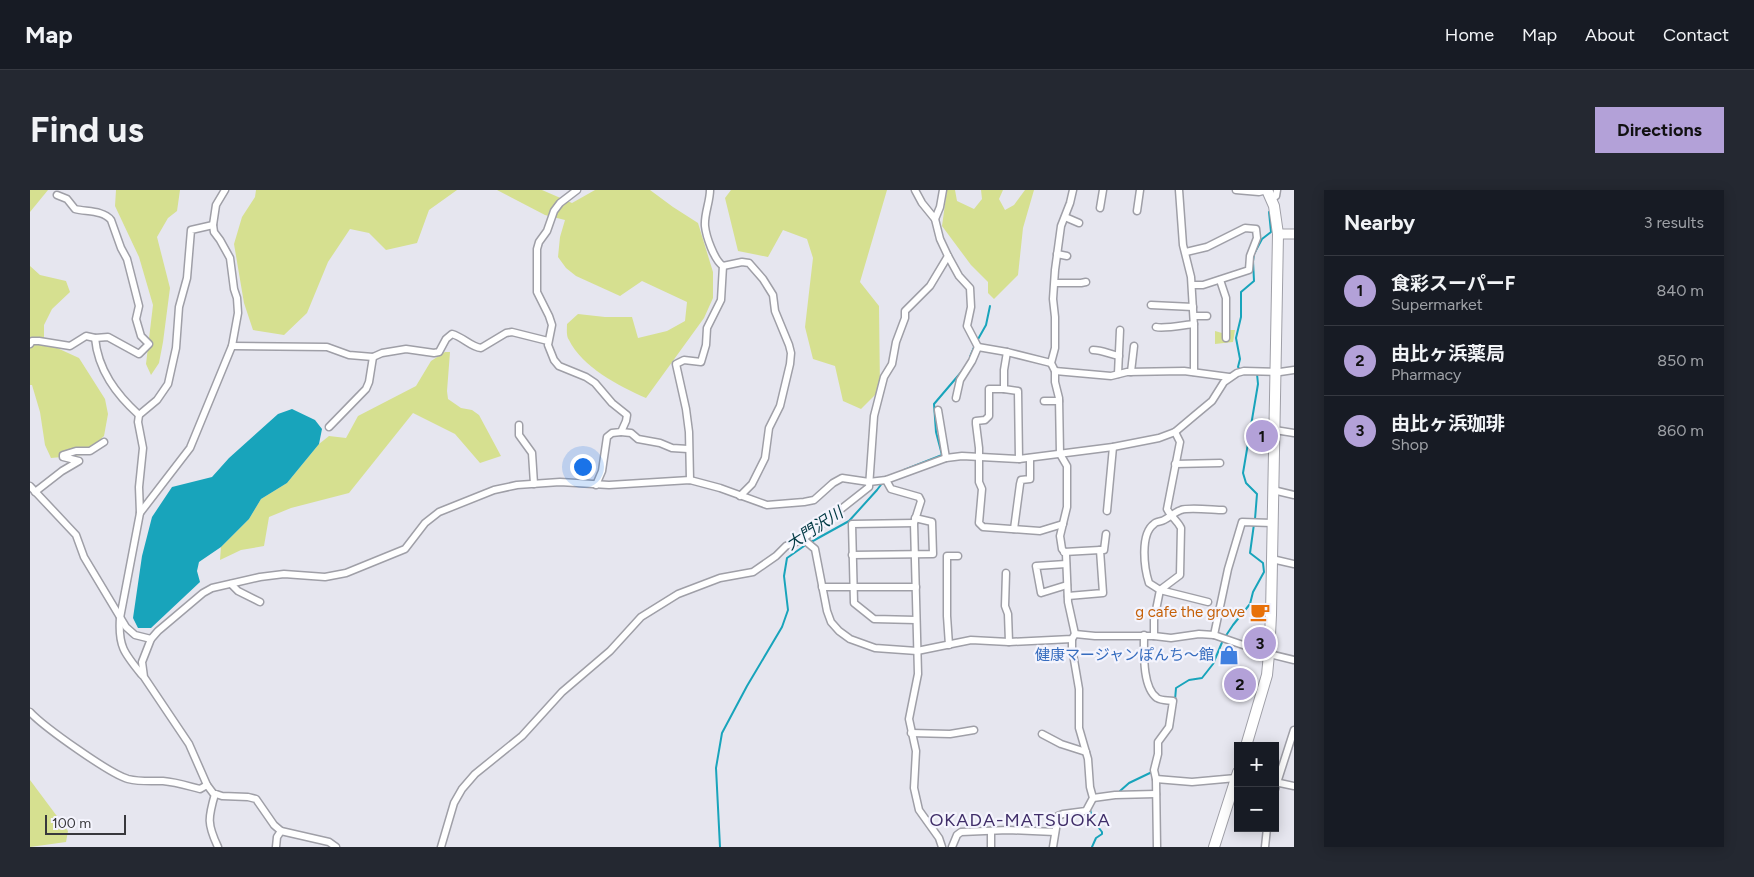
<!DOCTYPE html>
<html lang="en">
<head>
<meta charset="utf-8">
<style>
	body { margin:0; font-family:Figtree,"Noto Sans JP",sans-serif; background:#242831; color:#f1f3f6 }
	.controls { position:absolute; right:15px; bottom:15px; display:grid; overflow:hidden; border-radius:0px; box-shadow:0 2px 12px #0003 }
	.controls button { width:45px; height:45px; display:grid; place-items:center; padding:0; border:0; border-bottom:1px solid #363941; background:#171b24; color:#f1f3f6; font:25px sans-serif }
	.scale { position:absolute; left:15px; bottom:12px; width:81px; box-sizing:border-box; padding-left:5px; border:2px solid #38383c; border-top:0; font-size:14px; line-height:18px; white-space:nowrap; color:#38383c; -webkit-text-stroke:4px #f4f4fd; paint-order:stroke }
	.you { position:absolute; left:552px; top:276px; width:18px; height:18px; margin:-12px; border:4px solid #fff; border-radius:50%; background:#1a73e8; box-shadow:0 0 0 8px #1a73e833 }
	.badge { display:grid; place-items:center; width:32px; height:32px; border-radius:50%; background:#b3a1d8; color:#111; font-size:16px; font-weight:700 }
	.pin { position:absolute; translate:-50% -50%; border:2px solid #fff; box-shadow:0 1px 5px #0006 }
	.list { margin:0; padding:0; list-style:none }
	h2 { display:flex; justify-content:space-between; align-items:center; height:65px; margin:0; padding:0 20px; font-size:21px }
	h2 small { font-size:16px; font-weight:400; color:#9ea1a6 }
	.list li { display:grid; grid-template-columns:32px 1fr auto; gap:15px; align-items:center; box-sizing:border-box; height:70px; padding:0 20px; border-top:1px solid #363941 }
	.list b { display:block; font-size:19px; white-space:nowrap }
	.list p { margin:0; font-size:16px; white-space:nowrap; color:#9ea1a6 }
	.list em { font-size:16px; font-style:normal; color:#9ea1a6 }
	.map { position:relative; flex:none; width:1264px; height:657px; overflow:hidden; border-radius:0px }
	header { display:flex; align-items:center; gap:30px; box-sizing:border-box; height:70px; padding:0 25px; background:#171b24; border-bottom:1px solid #363941 }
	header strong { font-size:24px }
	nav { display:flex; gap:28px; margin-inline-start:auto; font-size:18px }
	.intro { display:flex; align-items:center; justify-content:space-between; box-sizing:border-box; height:120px; padding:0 30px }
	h1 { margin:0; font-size:35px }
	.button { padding:12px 22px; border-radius:0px; background:#b3a1d8; color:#111; font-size:18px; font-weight:700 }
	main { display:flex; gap:30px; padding:0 30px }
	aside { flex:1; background:#171b24; border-radius:0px; box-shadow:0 2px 12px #0003 }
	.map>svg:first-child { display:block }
</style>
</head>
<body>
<header>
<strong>Map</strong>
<nav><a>Home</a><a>Map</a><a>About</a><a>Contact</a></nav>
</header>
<div class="intro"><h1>Find us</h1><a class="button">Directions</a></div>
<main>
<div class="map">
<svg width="1264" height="657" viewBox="0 0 1264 657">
	<rect width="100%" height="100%" fill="#e6e6ef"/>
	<g fill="#d6e090">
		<polygon points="0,0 18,0 0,22"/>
		<polygon points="86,0 150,0 147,21 138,28 127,47 140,98 133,152 129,173 121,185 116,174 123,115 109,67 85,16"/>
		<polygon points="226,0 427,0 399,20 387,53 356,60 339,43 320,39 298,72 277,123 254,145 223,140 214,113 204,54 212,27 225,7"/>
		<path d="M467 0H512L542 13 565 0H620L643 17 668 33 683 82V108L674 128 616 208C589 196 552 177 539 150 536 146 537 139 537 134L548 124 575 127H602L608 148 637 141 655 131 657 112 612 91 590 106 546 86 536 78 528 67 530 47 535 30 515 25Z"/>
		<polygon points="701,0 857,0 830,92 849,116 850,200 831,219 813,211 805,176 783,169 775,137 783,68 777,49 753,40 738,67 708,61 695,8"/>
		<polygon points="917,0 925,0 927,11 944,19 952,9 951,0 973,0 969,9 975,20 984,15 995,0 1004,0 993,38 988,85 964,109 958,103 958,92 941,75 912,36"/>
		<polygon points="0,76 10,85 36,91 40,102 22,119 14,135 14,152 49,168 75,209 78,224 74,246 53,265 21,268 15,255 10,222 2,195 0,195"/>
		<polygon points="1198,140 1205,140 1203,152 1185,154 1185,141 1192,143 1194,148"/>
		<polygon points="415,162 420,162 417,201 418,209 431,218 442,220 449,225 471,266 450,273 425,244 383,223 319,303 261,318 239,327 234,356 211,360 190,370 191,357 219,329 231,309 257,293 289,254 299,246 316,248 328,226 386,196 401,171"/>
		<polygon points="0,590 38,641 36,652 0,657"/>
	</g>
	<polygon fill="#18a4bb" points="262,219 285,230 292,239 289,254 257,293 231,309 219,329 191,357 169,372 167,381 170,392 121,438 108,438 103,428 112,366 122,327 142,297 182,287 199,268 248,224"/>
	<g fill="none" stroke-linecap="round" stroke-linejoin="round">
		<g stroke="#18a4bb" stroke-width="2">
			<polyline points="947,151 956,135 960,116"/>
			<polyline points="940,167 945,155"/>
			<polyline points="1211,181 1208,177 1210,169 1206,148 1211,127 1211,102 1224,91 1223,71 1224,64 1232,49 1241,42 1239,22"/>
			<polyline points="874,280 912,265 906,242 904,214 933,180"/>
			<polyline points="1225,329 1227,304 1216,293 1213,283 1228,194 1227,184"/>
			<polyline points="781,352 819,331 847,300 853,292"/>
			<polyline points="1145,510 1146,498 1159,490 1172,488 1183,474 1193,450 1203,435 1220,414 1223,402 1234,382 1233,373 1220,363 1224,334"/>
			<polyline points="1142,537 1144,522"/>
			<polyline points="1090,601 1099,593 1122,582"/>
			<polyline points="1060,619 1062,629 1072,642 1072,644 1066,648 1062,657"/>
			<polyline points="690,657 686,578 692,543 717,496 752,437 758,420 754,386 757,368 777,354"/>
		</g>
		<defs>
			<g id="minor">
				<polyline points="547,0 530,13 524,21 517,41 509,52 507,59 507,102 519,126 522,135 518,155 524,170 529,176 556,187 565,193 582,213 597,225 596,231 591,242 582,243 577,247 572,281 566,295"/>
				<path d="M680 0C680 12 674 24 675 36 676 46 684 70 693 76"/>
				<polyline points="885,0 892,13 905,29 910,49 918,66 929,86 940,98 941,117 937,136 948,157"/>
				<polyline points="1043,0 1040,13 1031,36 1025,80 1023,109 1025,127 1025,158 1021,173 1025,181 1025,192 1029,208 1030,264 1037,276 1037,317 1030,346 1032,359 1036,364 1038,412 1045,444"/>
				<polyline points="1149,0 1153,55 1161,87 1164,137 1164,182"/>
				<polyline points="1206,0 1229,2 1237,0"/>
				<polyline points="1241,9 1246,6 1247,0"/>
				<polyline points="1070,18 1073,0"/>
				<polyline points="1107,21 1110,0"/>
				<polyline points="1035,27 1049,33"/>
				<polyline points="905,29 910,17 913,0"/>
				<polyline points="1156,62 1177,57 1215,38 1226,39 1227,48 1220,66 1219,80 1173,95 1162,95"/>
				<polyline points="1027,64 1037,66"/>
				<polyline points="693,76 712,72 719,73 733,89 743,105 745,121 759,155 761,163 760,174 750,216 739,238 735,268 722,294 710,306"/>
				<polyline points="1190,90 1196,108 1196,148"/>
				<polyline points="1025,93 1051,93 1056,92"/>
				<polyline points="1121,115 1163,117"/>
				<polyline points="1164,126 1177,126"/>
				<path d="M1126 137C1134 139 1154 135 1164 134"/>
				<path d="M65 148C68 180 86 204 109 225"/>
				<path d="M0 154 2 151H9L40 156 56 146 65 148 78 147 109 164 119 154 111 146 106 129 109 116 97 69 91 58 81 30C73 20 56 22 45 19L37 9 27 5"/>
				<path d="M202 156 297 157 319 165 343 167 352 163 376 159 404 163 409 162 416 149 422 144C433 147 441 157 451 158L476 143 482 142 518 151"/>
				<polyline points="948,157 977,162 1021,173"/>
				<path d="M1063 160C1072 160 1079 164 1089 166"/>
				<polyline points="977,162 974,180 974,199 988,201 989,269"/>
				<polyline points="1025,181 1081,186 1097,182 1154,181 1199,187"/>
				<polyline points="1101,182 1104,156"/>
				<polyline points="1088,184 1090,140"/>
				<polyline points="974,199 959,199 959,226 955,230 946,231 946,234 949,258 949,292 952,299 949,333 953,337 1010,341 1033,334"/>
				<polyline points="926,208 930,190 942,171 948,157"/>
				<polyline points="1014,211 1029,211"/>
				<polyline points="908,220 916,268"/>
				<polyline points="489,235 489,245 502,263 504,294"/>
				<polyline points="299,237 336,199 339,192 343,167"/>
				<polyline points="1245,240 1264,243"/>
				<polyline points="591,242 601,243 608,249 630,253 642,258 658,259"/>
				<polyline points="1145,274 1190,273"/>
				<polyline points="660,290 659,242 656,219 646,174 654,170 671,172 676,155 677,138 691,110 693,76"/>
				<polyline points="856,290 861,299 889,307 891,311 884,333 888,484 879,529 886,561 884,598 889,620 909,648 912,657"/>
				<polyline points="0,296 46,345 54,367 96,437 105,445 121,449"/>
				<polyline points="1243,300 1264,305"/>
				<polyline points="5,302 32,281 49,271 33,267 33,265 46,261 60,261 74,252"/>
				<polyline points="1077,321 1083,257"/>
				<polyline points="110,323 160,258 202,156 208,123 207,108 204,99 200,68 190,50 184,42 183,35 186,15 195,0"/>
				<polyline points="884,333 822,334 824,413 844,429 886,430"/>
				<polyline points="984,339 990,294 991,290 1000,289 1000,268"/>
				<polyline points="773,349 785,359 797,421 801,432 809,441 820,449 845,458 887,461 941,450 979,452 1042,449 1045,444"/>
				<polyline points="1070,360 1074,360 1076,344"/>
				<polyline points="1034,362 1070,360 1073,403 1038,406"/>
				<polyline points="822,365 903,364 902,332 885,328"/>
				<polyline points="1242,369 1264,374"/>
				<polyline points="1036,374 1006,376 1011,403 1037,395"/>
				<polyline points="976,383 975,416 978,424 979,452"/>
				<polyline points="201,394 208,401 230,412"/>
				<polyline points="792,397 886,397"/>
				<path d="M1130 400 1150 385 1151 338C1147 330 1141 327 1137 319L1150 252 1145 242"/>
				<polyline points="1130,400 1178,412"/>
				<polyline points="1045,444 1065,446 1124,446 1141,448 1169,444 1184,445 1239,464 1264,470"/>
				<path d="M1114 445C1114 462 1112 497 1127 508 1132 511 1138 510 1143 511L1139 537 1128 552V564L1124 580 1126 589 1127 657"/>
				<polyline points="1184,445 1198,379 1212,332 1243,333"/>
				<path d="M1124 446V430L1130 400 1119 393C1114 378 1110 344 1124 334 1126 331 1131 332 1134 330 1140 327 1145 322 1151 320 1158 317 1184 320 1193 320"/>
				<polyline points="919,455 917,426 917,366 928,366"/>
				<path d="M112 485C94 463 88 456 90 428L110 323 109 297 113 258 108 232 109 225 127 210 138 194 146 158 149 117 157 88 161 40 183 35"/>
				<path d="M0 522C14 537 80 584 98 589 110 592 121 591 133 591 146 592 158 596 170 599L177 595"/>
				<polyline points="881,543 920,544 944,540"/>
				<polyline points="1012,544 1031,554 1056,562"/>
				<polyline points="1126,589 1162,592 1206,588"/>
				<polyline points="1245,592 1264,596"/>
				<polyline points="1245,599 1264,540"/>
				<path d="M185 604C178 628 177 634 188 657"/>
				<polyline points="1063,608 1085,605 1126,604"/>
				<polyline points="246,657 247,647 251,641"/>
				<polyline points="306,657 299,652 251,641 244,635 226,609 218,607 192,606 183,603 177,595 159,554 114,487 112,472 121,449 128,441 173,403 182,398 230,387 254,384 295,387 316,383 375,359 395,333 409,322 464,300 487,295 530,292 579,295 660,290 690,298 737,315 774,312 784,310 803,293 812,288 839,292 856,290 916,268 932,266 989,269 1083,257 1129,248 1145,242 1164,226 1182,211 1194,192 1207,183 1214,181 1250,182 1264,180"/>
				<polyline points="411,657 424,613 432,599 445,584 492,546 532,502 580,461 611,427 648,404 690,388 723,382 746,366 756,356 773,349 839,297 844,226 854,187 862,174 866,152 875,128 875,121 900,96 918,66"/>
				<polyline points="922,657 927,645 931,642 978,640 1025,642"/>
				<polyline points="961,657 961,641"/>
				<polyline points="1023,657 1028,626 1033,624 1056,621 1063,608 1060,597 1058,569 1049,538 1049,499 1042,458 1042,449"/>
				<polyline points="1235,657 1237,638"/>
			</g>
			<polyline id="major" points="1248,44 1264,44"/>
			<g id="highway">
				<polyline points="1216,556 1237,485 1239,464 1241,425 1248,44 1244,16 1237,0"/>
				<polyline points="1184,657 1208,582"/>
			</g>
		</defs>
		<use href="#minor" stroke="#9f9fa7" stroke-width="9"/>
		<use href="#major" stroke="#9f9fa7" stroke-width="11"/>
		<use href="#highway" stroke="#9f9fa7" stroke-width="12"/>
		<use href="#minor" stroke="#fff" stroke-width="6"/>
		<use href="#major" stroke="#fff" stroke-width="9"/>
		<use href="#highway" stroke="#fff" stroke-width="10"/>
	</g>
	<defs>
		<symbol id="cafe-bare" viewBox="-9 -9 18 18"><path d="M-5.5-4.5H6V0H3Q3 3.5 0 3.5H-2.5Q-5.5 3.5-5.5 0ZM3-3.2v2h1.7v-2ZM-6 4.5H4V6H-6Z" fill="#e8710a" stroke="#f4f4fd" stroke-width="2.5" paint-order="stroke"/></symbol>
		<symbol id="shop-bare" viewBox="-9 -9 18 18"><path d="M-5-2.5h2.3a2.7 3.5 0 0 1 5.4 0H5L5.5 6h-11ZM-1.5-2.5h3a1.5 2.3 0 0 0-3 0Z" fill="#3f7fe0" stroke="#f4f4fd" stroke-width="2.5" paint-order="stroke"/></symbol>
	</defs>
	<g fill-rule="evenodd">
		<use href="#cafe-bare" x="1216" y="408" width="28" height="28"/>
		<use href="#shop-bare" x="1185" y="451" width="28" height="28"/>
	</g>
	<g text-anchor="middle" stroke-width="4.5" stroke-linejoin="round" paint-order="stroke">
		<g font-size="15" fill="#c56008" stroke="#f4f4fd" text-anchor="end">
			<text x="1215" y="427">g cafe the grove</text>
		</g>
		<g font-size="15" fill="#366cbe" stroke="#f4f4fd" text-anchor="end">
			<text x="1184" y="470">健康マージャンぽんち～館</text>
		</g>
		<g font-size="16" font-style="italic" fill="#003943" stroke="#f4f4fd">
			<text transform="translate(784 338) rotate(-33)" y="6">大門沢川</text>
		</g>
		<g font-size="18" letter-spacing="1" fill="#402e69" stroke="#f4f4fd">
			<text x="990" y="636">OKADA-MATSUOKA</text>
		</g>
	</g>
</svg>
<div class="controls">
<button>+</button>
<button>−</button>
</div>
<div class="scale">100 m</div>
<div class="you"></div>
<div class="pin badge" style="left:1232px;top:246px">1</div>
<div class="pin badge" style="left:1210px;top:494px">2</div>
<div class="pin badge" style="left:1230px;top:453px">3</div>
</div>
<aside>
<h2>Nearby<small>3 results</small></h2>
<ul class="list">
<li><span class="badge">1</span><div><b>食彩スーパーF</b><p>Supermarket</p></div><em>840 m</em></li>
<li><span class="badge">2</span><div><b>由比ヶ浜薬局</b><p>Pharmacy</p></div><em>850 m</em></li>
<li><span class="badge">3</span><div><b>由比ヶ浜珈琲</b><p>Shop</p></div><em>860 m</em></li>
</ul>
</aside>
</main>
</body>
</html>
